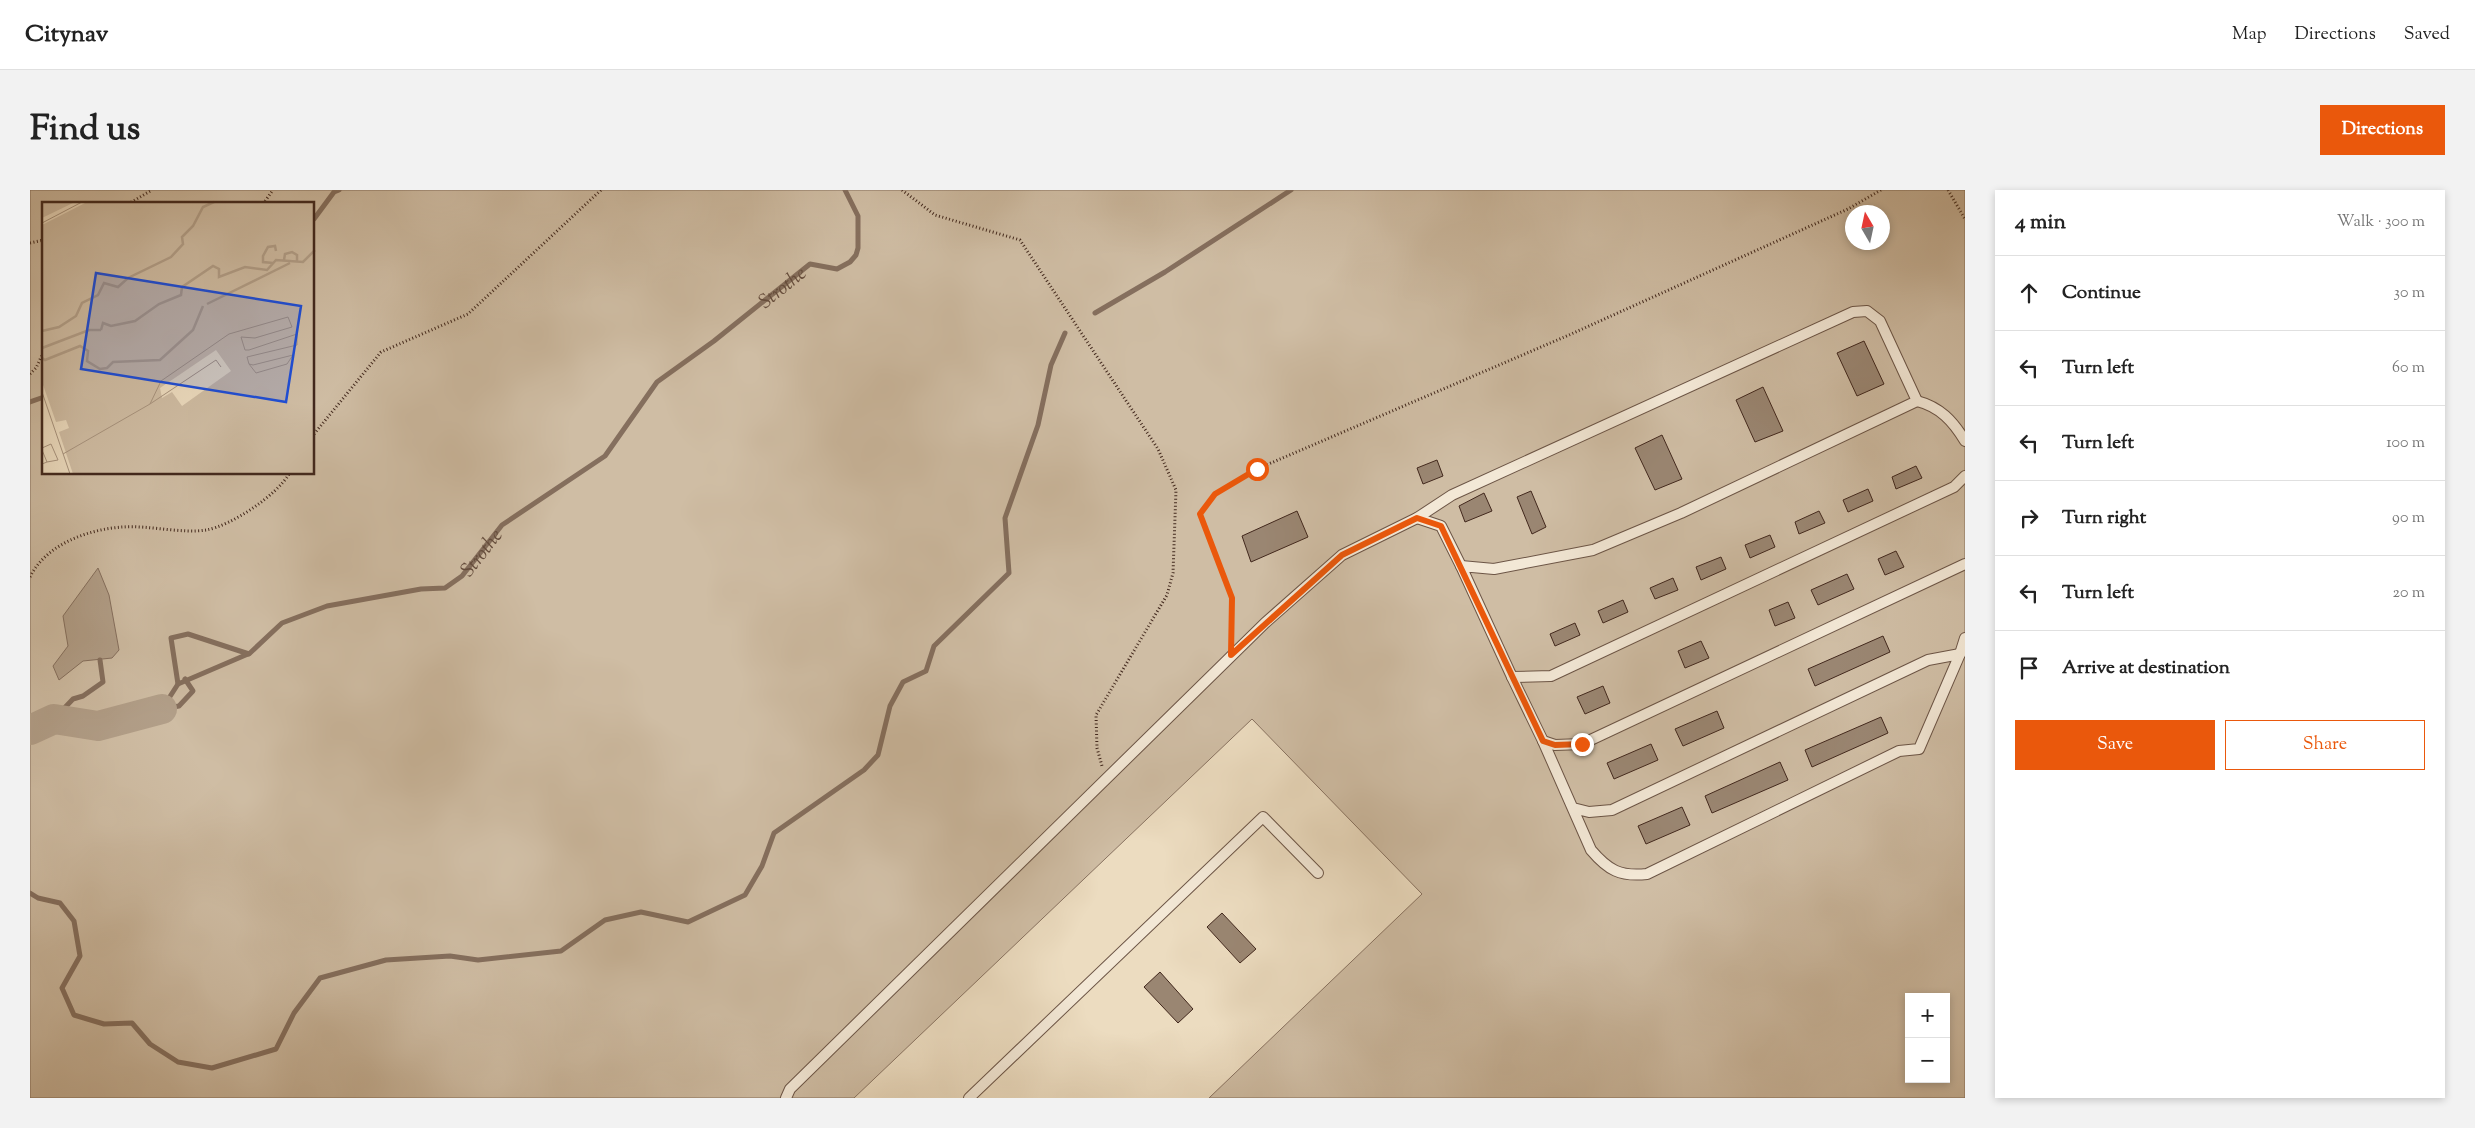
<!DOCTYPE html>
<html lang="en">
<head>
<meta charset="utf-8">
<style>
	body { margin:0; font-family:"Sorts Mill Goudy",serif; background:#f2f2f2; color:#222 }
	.controls { position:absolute; right:15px; bottom:15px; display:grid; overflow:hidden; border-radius:0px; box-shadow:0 2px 8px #0003 }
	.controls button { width:45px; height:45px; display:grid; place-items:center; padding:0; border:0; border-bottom:1px solid #e0e0e0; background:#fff; color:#222; font:25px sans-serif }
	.compass { position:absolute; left:1815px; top:15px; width:45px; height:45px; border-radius:50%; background:#fff; box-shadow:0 2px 8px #0003; rotate:351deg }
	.stop { position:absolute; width:15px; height:15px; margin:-11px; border:4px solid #ea580c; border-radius:50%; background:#fff }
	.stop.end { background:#ea580c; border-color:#fff; box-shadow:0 1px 5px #0008 }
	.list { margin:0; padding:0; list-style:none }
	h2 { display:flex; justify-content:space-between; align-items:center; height:65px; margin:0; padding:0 20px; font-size:21px }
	h2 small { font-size:16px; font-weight:400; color:#767676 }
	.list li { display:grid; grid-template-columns:32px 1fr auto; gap:15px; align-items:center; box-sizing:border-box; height:75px; padding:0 20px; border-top:1px solid #e0e0e0 }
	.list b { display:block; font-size:19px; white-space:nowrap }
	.list em { font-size:16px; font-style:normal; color:#767676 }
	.actions { display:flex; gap:10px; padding:15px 20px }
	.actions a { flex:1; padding:11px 0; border:1px solid #ea580c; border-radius:0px; text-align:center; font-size:18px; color:#ea580c }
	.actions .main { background:#ea580c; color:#fff }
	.icon { flex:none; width:28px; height:28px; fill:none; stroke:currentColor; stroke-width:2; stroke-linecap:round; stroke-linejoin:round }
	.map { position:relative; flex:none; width:1935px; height:908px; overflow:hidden; border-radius:0px }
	header { display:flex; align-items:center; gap:30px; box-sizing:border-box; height:70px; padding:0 25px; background:#fff; border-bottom:1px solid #e0e0e0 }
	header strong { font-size:24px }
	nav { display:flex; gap:28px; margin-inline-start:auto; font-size:18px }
	.intro { display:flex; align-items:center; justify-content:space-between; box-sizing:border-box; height:120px; padding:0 30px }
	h1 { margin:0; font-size:35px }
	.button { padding:12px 22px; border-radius:0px; background:#ea580c; color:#fff; font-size:18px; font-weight:700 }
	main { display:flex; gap:30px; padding:0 30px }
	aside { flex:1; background:#fff; border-radius:0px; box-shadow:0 2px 8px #0003 }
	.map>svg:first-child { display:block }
</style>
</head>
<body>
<header>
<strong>Citynav</strong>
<nav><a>Map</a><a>Directions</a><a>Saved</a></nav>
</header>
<div class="intro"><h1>Find us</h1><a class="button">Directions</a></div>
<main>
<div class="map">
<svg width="1935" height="908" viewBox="0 0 1935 908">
	<rect width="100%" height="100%" fill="#ecdcc0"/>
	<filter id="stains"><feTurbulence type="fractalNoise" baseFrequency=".004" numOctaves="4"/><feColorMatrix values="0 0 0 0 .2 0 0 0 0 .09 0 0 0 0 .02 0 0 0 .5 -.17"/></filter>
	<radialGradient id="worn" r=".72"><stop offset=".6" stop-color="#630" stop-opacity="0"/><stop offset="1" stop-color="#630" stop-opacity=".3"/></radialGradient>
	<path fill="#cfbda4" stroke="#887260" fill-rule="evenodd" d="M0 0H1935V908H1179L1392 704 1222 529 824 908H0ZM14 14H284V284H14ZM1822 22H1852V52H1822ZM1879 807H1916V889H1879Z"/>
	<polygon fill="#b29f89" stroke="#856f5e" points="68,378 79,405 89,460 82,468 53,471 29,490 23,476 38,456 33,426"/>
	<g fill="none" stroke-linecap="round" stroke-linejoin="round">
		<g stroke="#856f5e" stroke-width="5">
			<polyline points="284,29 304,2 309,0"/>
			<polyline points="1065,123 1135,82 1261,0"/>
			<polyline points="0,212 14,207"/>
			<polyline points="148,494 218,464"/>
			<path id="s1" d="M132 519 148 494 141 448 158 444 219 464 252 433 297 416 391 399 415 398 432 386 472 335 575 266 627 192 684 151 780 74 807 79 820 72 826 65 828 58V26L815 0"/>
			<polyline points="132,519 149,516 163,501 155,489"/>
			<polyline points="24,529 43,509 53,506 73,492 70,470"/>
			<polyline points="0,703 8,708 30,713 44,731 50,766 32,798 44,825 74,834 102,833 120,854 148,872 182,878 246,859 264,823 290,788 356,770 420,766 448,770 531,761 575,730 611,722 658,732 715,705 732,676 744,643 834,580 848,565 860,516 873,492 896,481 904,456 979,383 975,328 1008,235 1021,175 1035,143"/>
		</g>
		<polyline stroke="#b29f89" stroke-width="30" points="0,540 24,529 68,536 132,519"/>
	</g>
	<g fill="#9a8672" stroke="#42281d">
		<polygon points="1834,151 1854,194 1827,206 1807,163"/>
		<polygon points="1733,197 1753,241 1725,252 1706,210"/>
		<polygon points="1632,245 1652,289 1625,300 1605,258"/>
		<polygon points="1407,270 1413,286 1393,294 1387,278"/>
		<polygon points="1886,276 1892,288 1866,299 1862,287"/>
		<polygon points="1838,299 1843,311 1818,322 1813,310"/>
		<polygon points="1501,301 1516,337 1502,344 1487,307"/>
		<polygon points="1454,303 1462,321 1435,332 1429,316"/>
		<polygon points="1267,321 1278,347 1221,372 1212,346"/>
		<polygon points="1789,321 1795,333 1769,344 1765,332"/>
		<polygon points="1740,345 1745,357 1720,368 1715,355"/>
		<polygon points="1866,361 1874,377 1855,385 1848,369"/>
		<polygon points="1691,367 1696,379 1671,390 1666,377"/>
		<polygon points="1817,384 1824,399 1788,415 1781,400"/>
		<polygon points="1643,388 1648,400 1625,409 1620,398"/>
		<polygon points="1593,410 1598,422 1573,433 1568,421"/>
		<polygon points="1758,412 1765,428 1745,436 1739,420"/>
		<polygon points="1545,433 1550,445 1525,456 1520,444"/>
		<polygon points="1853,446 1860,462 1785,496 1778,479"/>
		<polygon points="1671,451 1679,468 1655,478 1648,461"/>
		<polygon points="1573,496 1580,513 1555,524 1547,507"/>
		<polygon points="1687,521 1694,538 1653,556 1645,539"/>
		<polygon points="1851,527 1858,543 1782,577 1775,560"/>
		<polygon points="1621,554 1628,570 1584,589 1577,573"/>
		<polygon points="1750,572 1758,590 1682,623 1675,606"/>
		<polygon points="1652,617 1660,635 1616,654 1608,636"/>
		<polygon points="1192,723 1226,759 1210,773 1177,737"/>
		<polygon points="1130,782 1163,819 1148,833 1114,797"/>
	</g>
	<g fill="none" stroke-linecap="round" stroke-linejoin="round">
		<defs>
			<g id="lane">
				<path d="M1887 211C1910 217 1923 231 1935 251"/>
				<polyline points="1387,328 1411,336 1431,376"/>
				<polyline points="1930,464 1935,448"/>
				<polyline points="1482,487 1513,551"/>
				<path d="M1543 618 1559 622 1582 620 1898 470 1930 464 1889 559 1869 561 1617 684C1590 687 1578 680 1561 660L1513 551 1525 555 1552 554 1935 374"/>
				<polyline points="756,908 760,899 1235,433 1312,365 1387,328 1422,305 1823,122 1837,121 1850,131 1887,211 1651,323 1563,360 1464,379 1431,376 1482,487 1521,486 1924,297 1935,286"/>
				<polyline points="939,908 1233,627 1288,683"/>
			</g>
		</defs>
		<use href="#lane" stroke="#6c5546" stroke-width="12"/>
		<g stroke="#42281d" stroke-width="3" stroke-dasharray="1 2.5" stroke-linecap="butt">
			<polyline points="872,0 905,25 990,50 1128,259 1146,300 1143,383 1137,405 1066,525 1067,558 1072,576"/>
			<polyline points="1918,0 1935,29"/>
			<polyline points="98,14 122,0"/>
			<polyline points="233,14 243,0"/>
			<polyline points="0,53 14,50"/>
			<polyline points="0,184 6,178 14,161"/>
			<polyline points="284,244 351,162 438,124 571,0"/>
			<path d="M0 387C16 354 59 339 93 337 118 335 153 344 176 340 201 336 247 305 259 284"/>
			<polyline points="1201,447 1202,408 1170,324 1185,304 1227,279 1539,145 1818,19 1851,0"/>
		</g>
		<use href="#lane" stroke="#f3e8d6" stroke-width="10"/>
	</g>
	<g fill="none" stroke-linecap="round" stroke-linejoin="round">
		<polyline stroke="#ea580c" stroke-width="6" points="1227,279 1185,304 1170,324 1202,408 1201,465 1312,365 1387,328 1411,336 1513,551 1525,555 1552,554"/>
	</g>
	<g text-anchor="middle" stroke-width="4" stroke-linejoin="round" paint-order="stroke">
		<g font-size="20" font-style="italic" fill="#644c3d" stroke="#f3e8d6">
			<text dy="7" stroke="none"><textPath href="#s1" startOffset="828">Strothe</textPath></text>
			<text dy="7" stroke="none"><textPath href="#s1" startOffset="422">Strothe</textPath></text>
		</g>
	</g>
	<g transform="translate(12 12)">
		<rect width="272" height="272" fill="#ecdcc0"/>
		<path d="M0 0H33L0 16ZM45 0H272V272H31L17 230 27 226 24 218 14 220 0 180V23ZM174 148 189 169 140 204 130 190 120 196 118 186Z" fill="#cfbda4" fill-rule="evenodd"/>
		<path fill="none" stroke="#b29f89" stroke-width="2.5" d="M242 58 243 52 250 50 255 53V60M231 61 221 60V54L226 45 233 44 234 49M165 102 248 61M59 128 61 121 69 124 93 119 117 102 139 93 140 85 171 64 177 67V75L203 65 225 68 234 58 261 60 273 48M0 129 17 125 34 114 40 101 56 93 62 81 76 85 86 76 129 55 141 42 140 35 151 24 161 5 172 0M0 146 47 128H59M0 156 3 158 38 144 46 149 45 159 58 167 65 166 71 160 118 158 151 128 161 104"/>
		<path fill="none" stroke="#a8947f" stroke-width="1" d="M0 21 40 0M0 190 28 272M108 202 174 158 179 165M0 246 9 242 16 258 5 260M0 248 5 260 0 262M21 252 108 202 119 179 187 132 246 115 250 125 213 136 199 135 203 148H207L255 132V143L205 155 207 162 211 163 251 153 245 162 214 171 207 162"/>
		<path fill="#1d4ed8" fill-opacity="0.15" stroke="#1d4ed8" stroke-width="2.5" d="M54 71 259 104 244 200 39 167Z"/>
		<rect width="272" height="272" fill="none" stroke="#42281d" stroke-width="2.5"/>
	</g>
	<rect width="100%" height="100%" filter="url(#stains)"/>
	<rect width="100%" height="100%" fill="url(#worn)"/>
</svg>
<div class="controls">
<button>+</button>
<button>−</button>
</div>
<svg class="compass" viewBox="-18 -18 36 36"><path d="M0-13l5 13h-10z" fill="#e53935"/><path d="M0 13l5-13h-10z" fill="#767676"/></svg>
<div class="stop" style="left:1227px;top:279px"></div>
<div class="stop end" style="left:1552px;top:554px"></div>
</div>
<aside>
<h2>4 min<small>Walk · 300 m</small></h2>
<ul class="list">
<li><svg class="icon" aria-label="ahead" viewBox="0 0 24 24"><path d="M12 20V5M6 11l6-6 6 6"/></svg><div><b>Continue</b></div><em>30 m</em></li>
<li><svg class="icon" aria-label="left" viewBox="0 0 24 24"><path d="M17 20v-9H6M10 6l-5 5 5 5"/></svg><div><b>Turn left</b></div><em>60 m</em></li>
<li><svg class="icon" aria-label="left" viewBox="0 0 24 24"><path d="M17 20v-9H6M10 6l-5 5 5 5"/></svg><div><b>Turn left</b></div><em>100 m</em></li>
<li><svg class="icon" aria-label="right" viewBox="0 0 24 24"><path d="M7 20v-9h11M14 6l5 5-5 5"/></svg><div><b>Turn right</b></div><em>90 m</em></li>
<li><svg class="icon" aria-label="left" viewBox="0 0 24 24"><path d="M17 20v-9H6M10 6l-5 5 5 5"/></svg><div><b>Turn left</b></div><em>20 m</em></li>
<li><svg class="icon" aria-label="arrive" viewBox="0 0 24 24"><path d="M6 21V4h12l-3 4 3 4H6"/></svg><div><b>Arrive at destination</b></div></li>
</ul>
<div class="actions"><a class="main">Save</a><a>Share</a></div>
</aside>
</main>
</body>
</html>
